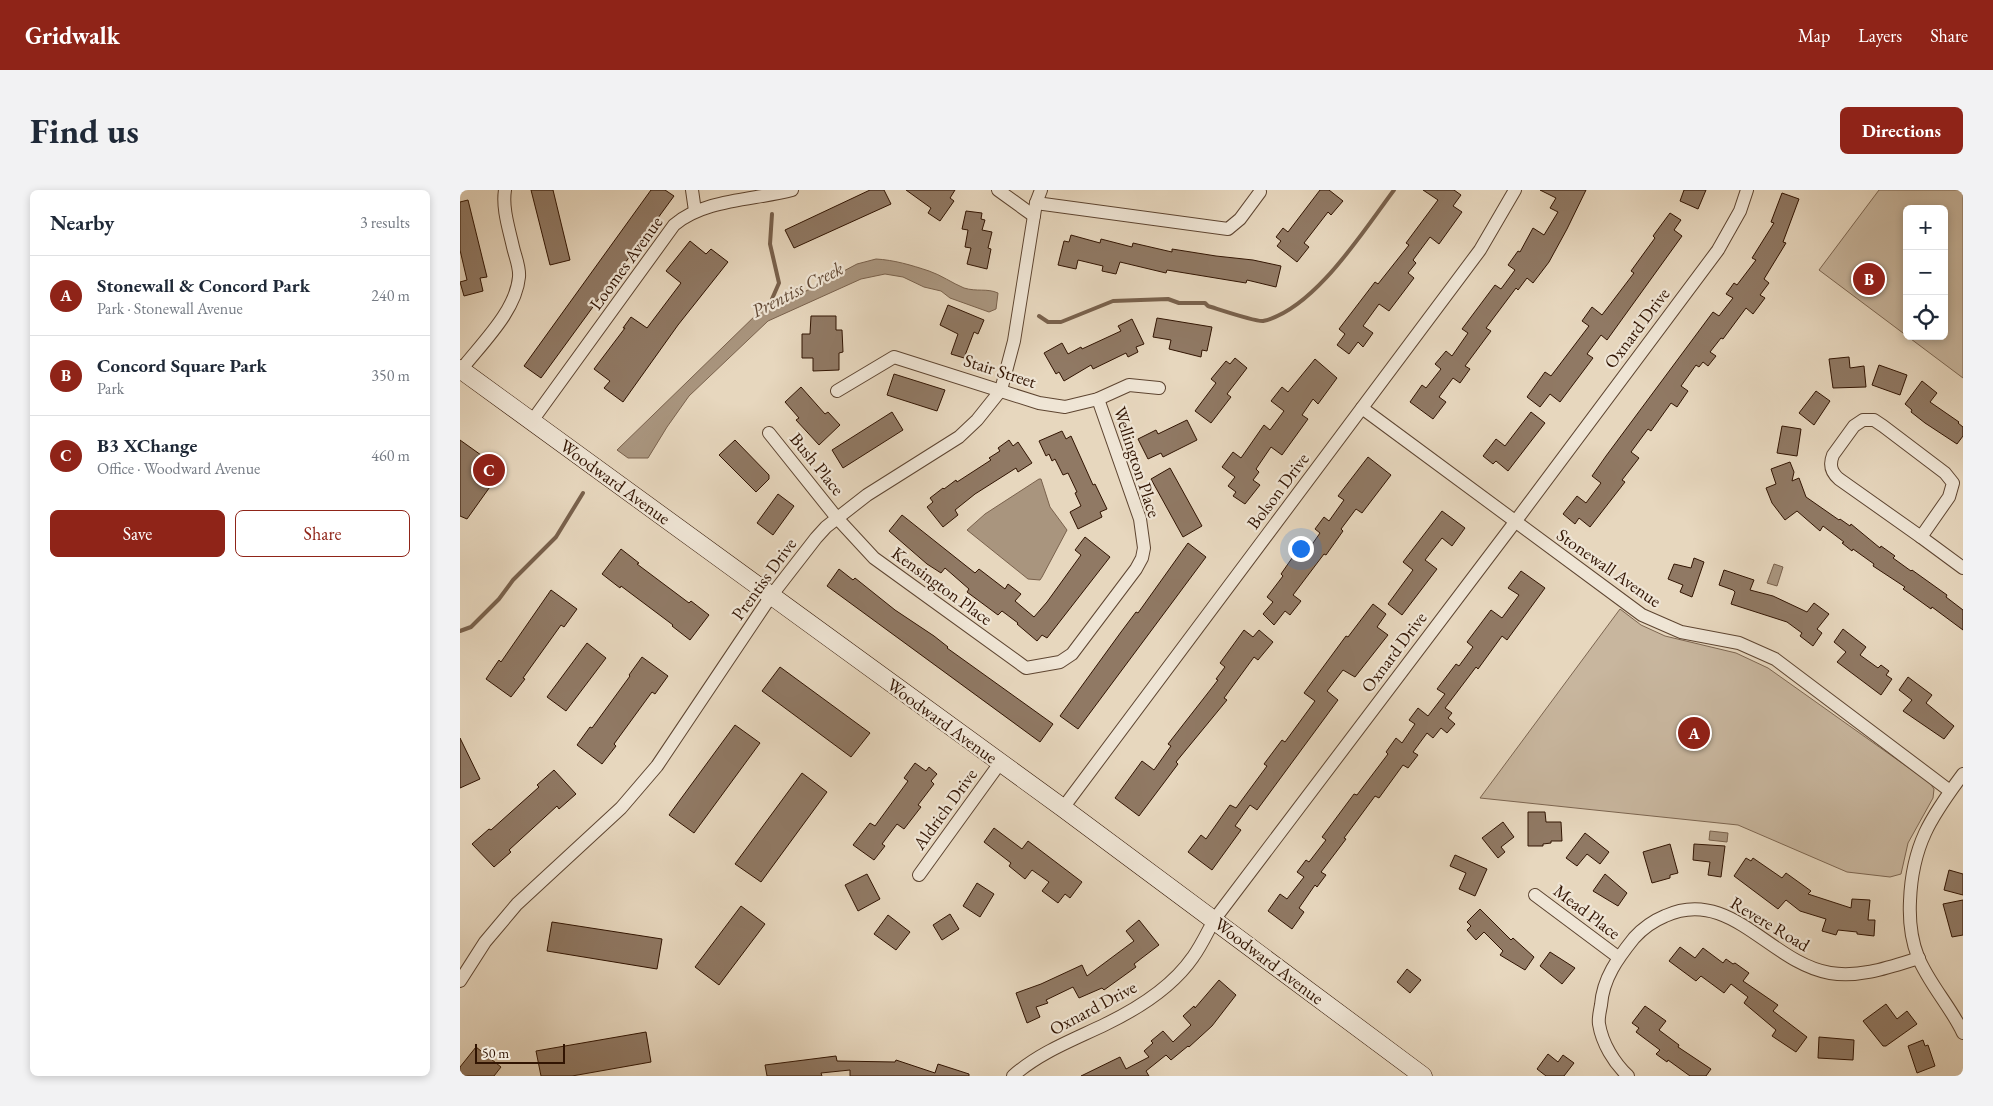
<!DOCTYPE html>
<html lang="en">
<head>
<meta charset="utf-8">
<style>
	body { margin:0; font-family:"EB Garamond",serif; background:#f2f2f3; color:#1f2937 }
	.controls { position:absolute; right:15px; top:15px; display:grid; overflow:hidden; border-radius:8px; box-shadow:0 2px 8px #0003 }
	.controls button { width:45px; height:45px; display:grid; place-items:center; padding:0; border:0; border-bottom:1px solid #e0e1e3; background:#fff; color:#1f2937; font:25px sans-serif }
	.scale { position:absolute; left:15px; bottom:12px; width:90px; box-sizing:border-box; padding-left:5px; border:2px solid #311402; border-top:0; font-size:14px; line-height:18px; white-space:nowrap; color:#311402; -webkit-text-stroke:4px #efe5d5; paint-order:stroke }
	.you { position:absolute; left:840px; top:358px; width:18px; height:18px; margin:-12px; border:4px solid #fff; border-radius:50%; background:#1a73e8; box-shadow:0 0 0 8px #1a73e833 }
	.badge { display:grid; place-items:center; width:32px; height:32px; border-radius:50%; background:#8f2418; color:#fff; font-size:16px; font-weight:700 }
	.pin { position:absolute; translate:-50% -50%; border:2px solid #fff; box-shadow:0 1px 5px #0006 }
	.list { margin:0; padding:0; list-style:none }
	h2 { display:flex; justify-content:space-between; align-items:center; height:65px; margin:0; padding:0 20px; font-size:21px }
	h2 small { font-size:16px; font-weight:400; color:#747a83 }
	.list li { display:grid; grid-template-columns:32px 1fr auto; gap:15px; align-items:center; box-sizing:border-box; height:80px; padding:0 20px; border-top:1px solid #e0e1e3 }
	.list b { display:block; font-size:19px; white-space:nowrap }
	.list p { margin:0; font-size:16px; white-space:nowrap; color:#747a83 }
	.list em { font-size:16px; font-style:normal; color:#747a83 }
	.actions { display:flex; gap:10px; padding:15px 20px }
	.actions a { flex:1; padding:11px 0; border:1px solid #8f2418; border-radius:8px; text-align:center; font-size:18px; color:#8f2418 }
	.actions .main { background:#8f2418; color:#fff }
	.icon { flex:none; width:28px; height:28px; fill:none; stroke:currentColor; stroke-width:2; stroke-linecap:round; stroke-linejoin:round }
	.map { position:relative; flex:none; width:1503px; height:886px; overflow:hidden; border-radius:8px }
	header { display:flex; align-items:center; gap:30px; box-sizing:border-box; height:70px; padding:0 25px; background:#8f2418; color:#fff }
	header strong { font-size:24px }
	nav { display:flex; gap:28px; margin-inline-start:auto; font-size:18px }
	.intro { display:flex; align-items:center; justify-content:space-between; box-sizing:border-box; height:120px; padding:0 30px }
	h1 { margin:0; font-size:35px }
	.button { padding:12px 22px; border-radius:8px; background:#8f2418; color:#fff; font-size:18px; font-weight:700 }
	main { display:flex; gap:30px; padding:0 30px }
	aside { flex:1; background:#fff; border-radius:8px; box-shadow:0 2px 8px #0003 }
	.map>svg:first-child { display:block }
</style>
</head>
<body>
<header>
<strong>Gridwalk</strong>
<nav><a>Map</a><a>Layers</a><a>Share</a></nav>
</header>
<div class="intro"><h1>Find us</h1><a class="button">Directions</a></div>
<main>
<aside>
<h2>Nearby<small>3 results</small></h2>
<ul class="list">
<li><span class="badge">A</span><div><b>Stonewall &amp; Concord Park</b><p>Park · Stonewall Avenue</p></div><em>240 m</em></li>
<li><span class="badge">B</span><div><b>Concord Square Park</b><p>Park</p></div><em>350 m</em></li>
<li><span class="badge">C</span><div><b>B3 XChange</b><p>Office · Woodward Avenue</p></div><em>460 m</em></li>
</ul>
<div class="actions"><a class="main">Save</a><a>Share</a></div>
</aside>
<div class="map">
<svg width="1503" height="886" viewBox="0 0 1503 886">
	<rect width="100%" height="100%" fill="#e7d7be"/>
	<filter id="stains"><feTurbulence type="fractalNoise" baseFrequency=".004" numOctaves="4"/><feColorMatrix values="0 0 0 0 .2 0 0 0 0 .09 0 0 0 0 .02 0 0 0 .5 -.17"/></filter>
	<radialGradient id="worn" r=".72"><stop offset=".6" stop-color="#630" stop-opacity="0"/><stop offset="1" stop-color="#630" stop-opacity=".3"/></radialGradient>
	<g fill="#c8b69e" stroke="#7c6550">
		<polygon points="1419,0 1503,0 1503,188 1447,146 1484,146 1484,19 1447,19 1447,146 1359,80"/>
		<polygon points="1160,419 1181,435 1205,446 1276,463 1308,478 1470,593 1474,599 1473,608 1448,653 1441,684 1430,687 1387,682 1278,635 1020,608"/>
	</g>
	<g fill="#a9957e" stroke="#79614c">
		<path d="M416 69C434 70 451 75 469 81 481 85 492 93 504 98 517 102 527 98 538 103L536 119 529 122 490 108 481 101 464 97 443 87 425 84 401 89 308 131 229 206 207 237 188 268H168L157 260 300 121 329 110 397 74Z"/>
		<polygon points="579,289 581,289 590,317 607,340 582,387 580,390 568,389 507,340 525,324"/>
		<polygon points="1314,374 1323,377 1317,396 1307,393"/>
		<polygon points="1250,641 1268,643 1267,652 1249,650"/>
	</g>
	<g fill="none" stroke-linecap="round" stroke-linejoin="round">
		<g stroke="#79614c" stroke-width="4">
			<polyline points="312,24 310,54 319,93 312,109 315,118"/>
			<path d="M579 126 588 132H601L653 111 708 109 719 113H745L748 116C758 119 796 132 803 131 854 120 904 40 934 0"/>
			<polyline points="0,441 11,437 39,409 53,390 96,347 123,303"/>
		</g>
	</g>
	<g fill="#907964" stroke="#311402">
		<polygon points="71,0 93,0 110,70 90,75"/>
		<polygon points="191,0 205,0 214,6 81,188 64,176"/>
		<polygon points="410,0 424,0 431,14 334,58 325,40"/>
		<polygon points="446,0 495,0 490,8 494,11 480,31 468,23 471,18"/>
		<polygon points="860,0 869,0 883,11 871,25 868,22 844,53 849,57 837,72 817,56 821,51 816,47 823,38 828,42"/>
		<polygon points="963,0 994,0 1001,5 993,16 1002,22 979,54 970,47 953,70 956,73 948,83 954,88 929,121 919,114 903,136 913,143 903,157 898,152 889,164 877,155 885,144 879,139 915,92 918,94 949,55 946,53 978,10"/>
		<polygon points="1080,0 1126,0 1107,39 1089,72 1073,93 1067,88 1058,100 1056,98 1026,138 1031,141 1005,176 1010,179 1000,193 993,188 979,207 986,212 973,229 950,212 962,195 966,198 981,179 975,174 986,161 992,166 1008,143 1002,139 1035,95 1041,99 1055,80 1048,75 1058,61 1060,62 1073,38 1084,45 1098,22 1090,18 1096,8"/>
		<polygon points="1224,0 1246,0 1238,19 1220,11"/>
		<polygon points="1322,3 1339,9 1323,52 1326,53 1304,89 1309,93 1300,105 1305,108 1293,124 1286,118 1263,149 1261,148 1250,162 1256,166 1248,176 1243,172 1239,177 1236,175 1221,196 1228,201 1217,217 1211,213 1191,241 1188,239 1171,262 1179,268 1162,290 1165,292 1130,337 1119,328 1115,334 1103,324 1117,306 1126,313 1141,293 1132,286 1146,266 1253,122 1259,126 1273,108 1266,104 1274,93 1277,95 1296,70 1292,68 1314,33 1311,32"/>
		<polygon points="8,10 27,87 20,88 23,101 4,106 0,92 7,90 0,60 0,12"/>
		<polygon points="506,21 522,23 521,29 525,30 522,40 532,42 528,58 531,59 527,79 507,74 511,58 505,57 508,40 502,39"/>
		<polygon points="1210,23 1221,30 1214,40 1222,46 1147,150 1141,145 1127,164 1133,168 1100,212 1090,204 1080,217 1067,207 1085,182 1091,186 1129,136 1122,131 1132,117 1142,125 1174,83 1171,81 1195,48 1193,46"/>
		<polygon points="611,45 640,53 641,49 672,57 673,53 712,62 712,59 756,66 793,70 821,76 816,97 787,90 786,93 707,80 706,83 660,72 656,84 642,81 643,76 618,70 616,79 598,75 604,51 609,52"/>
		<polygon points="230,51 246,64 251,59 268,72 218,135 163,212 144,198 150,191 134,179 165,138 163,138 171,127 187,138 221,93 206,81"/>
		<polygon points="488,115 524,130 518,144 514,142 504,168 491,164 498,144 480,135"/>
		<polygon points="351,126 376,126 376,140 382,140 383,162 379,163 379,180 353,181 353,168 342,168 342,144 350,144"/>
		<polygon points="697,128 752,137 747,161 742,160 741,167 709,159 711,150 693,147"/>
		<polygon points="672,129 684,154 676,157 678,162 668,167 666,163 633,179 631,175 604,191 599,182 596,184 584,163 602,153 608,164 621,157 622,159 661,141 658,136"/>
		<polygon points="1389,167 1390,178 1404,176 1406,197 1373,198 1369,169"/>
		<polygon points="775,168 787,178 767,204 771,207 751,233 735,221 756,193 751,189 766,171 770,174"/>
		<polygon points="855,169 877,188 858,214 853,209 842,225 848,229 822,265 811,257 796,279 799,282 793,290 800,295 785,314 773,306 776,302 768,296 775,287 762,277 773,262 781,268 804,235 810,240 824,221 811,211 822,197 828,202"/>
		<polygon points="1419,175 1447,185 1440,205 1412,195"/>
		<polygon points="434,184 485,200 477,221 427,205"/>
		<polygon points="1462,191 1477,203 1470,212 1499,232 1498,233 1503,237 1503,246 1497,254 1465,233 1451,222 1452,220 1445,214"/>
		<polygon points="341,197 365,224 368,222 380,235 359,255 336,230 339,228 325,212"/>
		<polygon points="1356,201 1370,211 1354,235 1339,223"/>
		<polygon points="432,222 443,240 383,278 372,260"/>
		<polygon points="1071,222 1085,233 1048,281 1036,271 1033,274 1023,266 1036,249 1045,256"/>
		<polygon points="727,230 737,250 703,267 701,263 688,269 678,249 696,240 698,244"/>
		<polygon points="1322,236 1341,239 1337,266 1317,263"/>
		<polygon points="602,241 606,249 611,246 633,295 635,294 647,319 640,322 642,327 618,339 610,322 621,316 615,303 617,302 608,283 603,285 595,269 592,271 589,264 586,266 579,251"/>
		<polygon points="0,250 42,280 7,329 0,326"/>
		<polygon points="275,250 309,285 309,289 296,302 259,265"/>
		<polygon points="549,250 553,256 558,252 572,273 558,282 556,278 515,304 495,320 498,325 483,337 467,317 473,312 470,308 483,298 484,299 496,290 497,292 531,270 529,268 540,261 538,258"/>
		<polygon points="908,267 931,285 902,323 896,319 881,339 883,341 866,365 864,364 833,405 841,411 830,425 825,421 814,435 803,424 813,412 807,407 823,386 821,384 839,358 846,363 860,343 855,339 864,327 869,331 884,310 878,306"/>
		<polygon points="1330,272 1334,282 1332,291 1339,288 1346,307 1379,330 1380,329 1390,336 1391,334 1420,358 1421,356 1435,366 1433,368 1451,381 1452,380 1487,405 1486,407 1503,420 1503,440 1472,417 1471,419 1453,406 1443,399 1445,397 1413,376 1414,374 1393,359 1392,361 1382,353 1384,352 1363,336 1360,341 1337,321 1325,330 1312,313 1306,298 1316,294 1311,279"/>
		<polygon points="710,278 742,336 723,347 691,289"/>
		<polygon points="318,304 334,316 313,345 297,333"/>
		<polygon points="982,321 1005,338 992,356 982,348 965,370 977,379 942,425 928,414 953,380 943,372"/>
		<polygon points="442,325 515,383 519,379 545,399 548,394 561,404 555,411 574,427 587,412 621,365 615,360 625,347 650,367 587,448 582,445 577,451 557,434 558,433 542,421 538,425 507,402 509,399 485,378 481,383 467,374 429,341"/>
		<polygon points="728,353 746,367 618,539 600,526 661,442 676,422 678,423"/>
		<polygon points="161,359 179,373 177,374 229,413 231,411 249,425 230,450 212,436 213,435 161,396 160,398 142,384"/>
		<polygon points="1234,368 1244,372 1232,407 1220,402 1223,395 1208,389 1214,374 1231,378"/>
		<polygon points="379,379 393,390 395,388 435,420 474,446 488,457 487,458 593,534 580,552 367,396"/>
		<polygon points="1264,380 1294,390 1290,400 1313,406 1347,422 1354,413 1369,424 1357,439 1362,443 1353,456 1340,446 1342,443 1327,432 1271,414 1275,402 1273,400 1259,395"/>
		<polygon points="1061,381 1085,398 1047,450 1042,446 1018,479 1016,477 985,518 992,523 988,528 995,534 987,543 981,538 973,548 967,543 953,562 958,565 948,578 943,575 919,608 915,606 884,648 886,649 861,682 866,685 857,697 855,695 839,718 844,722 832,739 808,721 820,704 827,709 844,687 837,682 846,670 849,672 866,650 862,647 894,604 897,605 928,564 926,562 936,548 942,553 955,534 949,530 958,518 968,526 985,504 977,499 996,474 999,476 1013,457 1007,452 1031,420 1042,428 1059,405 1048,398"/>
		<polygon points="91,400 117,419 104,437 101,435 63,488 65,489 51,507 26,489 39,470 41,472"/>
		<polygon points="913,414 926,424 917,437 928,445 895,487 883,480 867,501 878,510 797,620 790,615 775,636 781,640 752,680 728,662 741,645 746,649 770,615 776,618 807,576 804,574 822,550 825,552 855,511 844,503 886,446 888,447"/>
		<polygon points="1383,439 1406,457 1400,465 1418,478 1421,475 1429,481 1426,485 1432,489 1421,505 1377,472 1386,462 1374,452"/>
		<polygon points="784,440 793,447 799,440 813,452 798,470 794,467 764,508 767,510 716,572 718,574 679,626 655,608 682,571 694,580 711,556 708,554 758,490 756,489 765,477 760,473"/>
		<polygon points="127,453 146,468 106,521 87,507"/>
		<polygon points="182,467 208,486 195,504 192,502 154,554 156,556 142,574 117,555 130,537 132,538 170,486 169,485"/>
		<polygon points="320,477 410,543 391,567 302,501"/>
		<polygon points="1448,487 1472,505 1466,513 1494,536 1484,549 1443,521 1452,510 1439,500"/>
		<polygon points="275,535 300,553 234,643 209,625"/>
		<polygon points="0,548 20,589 0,598"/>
		<polygon points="455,573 466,581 469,577 477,584 471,591 474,594 458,615 461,617 444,639 437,634 422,654 425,656 414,670 393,655 410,633 415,636 448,591 444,588"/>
		<polygon points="94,580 116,604 99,619 97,616 49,660 51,662 34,677 12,654 29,639 31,640 79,597 77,595"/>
		<polygon points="342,583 367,602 301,692 275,674"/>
		<polygon points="1068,622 1085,622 1086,632 1101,632 1102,651 1091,651 1091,653 1083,654 1083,656 1068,656"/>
		<polygon points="1043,632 1054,647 1041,657 1045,662 1038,668 1022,648"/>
		<polygon points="534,638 562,659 568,651 622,692 610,708 605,704 598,713 582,701 589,692 572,680 565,689 549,676 551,673 524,652"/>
		<polygon points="1125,643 1149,662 1140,674 1127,664 1117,676 1106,668"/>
		<polygon points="1210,654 1218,683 1210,685 1210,688 1192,693 1183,662"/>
		<polygon points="1234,654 1265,656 1261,687 1248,685 1250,672 1233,670"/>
		<polygon points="995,665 1027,679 1015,706 999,699 1006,683 990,676"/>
		<polygon points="1286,668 1291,671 1293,668 1322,688 1326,683 1351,701 1348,704 1391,718 1392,709 1410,710 1408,730 1415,730 1414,746 1397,744 1397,742 1378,740 1376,745 1362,741 1366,729 1340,721 1326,710 1318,719 1274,686"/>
		<polygon points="1489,680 1503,684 1503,705 1484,700"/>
		<polygon points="407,684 420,709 398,721 385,695"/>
		<polygon points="1145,684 1167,703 1158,716 1133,701"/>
		<polygon points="517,693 534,704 520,727 503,716"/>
		<polygon points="1503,710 1503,745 1492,747 1483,714"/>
		<polygon points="281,716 305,734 259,795 235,777"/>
		<polygon points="1020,719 1051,750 1053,748 1074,767 1065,780 1040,765 1043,761 1024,742 1016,750 1007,740 1011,736 1007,732"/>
		<polygon points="490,724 499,739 482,750 473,735"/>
		<polygon points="428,725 450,742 436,760 414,744"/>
		<polygon points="679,730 699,755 674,774 676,777 644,800 642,798 619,808 613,797 586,810 588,813 576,817 580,827 567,833 556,803 581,794 622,775 627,786 674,751 666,741"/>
		<polygon points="92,732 202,749 197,779 87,761"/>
		<polygon points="1220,757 1235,768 1243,758 1263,773 1266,769 1273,774 1275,773 1289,783 1283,791 1318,815 1313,821 1347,847 1336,862 1312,846 1316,840 1284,813 1288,807 1271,794 1264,803 1241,786 1236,791 1209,771"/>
		<polygon points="1090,762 1115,778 1102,794 1080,776"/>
		<polygon points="947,779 961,790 950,803 937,792"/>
		<polygon points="759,790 776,805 752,836 729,857 728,856 711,870 706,865 686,881 689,886 621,886 660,867 666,879 689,867 684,861 693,853 691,851 703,841 713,852 731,835 723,826 734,816 735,818"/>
		<polygon points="1426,814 1437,829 1447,821 1457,834 1426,856 1423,856 1403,831"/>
		<polygon points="1185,816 1206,831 1199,840 1219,855 1218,857 1251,879 1246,886 1230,886 1208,870 1207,872 1196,864 1200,860 1176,842 1179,838 1172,833"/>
		<polygon points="186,842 191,872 112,886 81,886 76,861"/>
		<polygon points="1359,847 1394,850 1393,870 1358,868"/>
		<polygon points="1463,850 1465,856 1468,855 1475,876 1457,883 1448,856"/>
		<polygon points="16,857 41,877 34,886 0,886 0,877"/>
		<polygon points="1088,864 1098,872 1103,865 1114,873 1104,886 1086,886 1077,879"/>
		<polygon points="376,866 377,871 435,872 436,870 475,883 478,874 509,884 509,886 390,886 390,880 361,883 362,886 307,886 305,875"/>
	</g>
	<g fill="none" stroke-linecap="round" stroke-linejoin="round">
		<defs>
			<g id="street">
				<polyline points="232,0 235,21"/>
				<polyline points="538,0 574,26"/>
				<polyline points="576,13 768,39 780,29 800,2"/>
				<path d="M1 180C22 153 56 121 59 87 60 77 55 66 53 57 49 39 42 18 45 0"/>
				<polyline points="377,201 434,167 579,213 605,217 638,209 669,195 699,198"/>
				<polyline points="902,218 1182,425 1221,442 1279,453 1315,469 1490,601"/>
				<path d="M1403 230H1414L1423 236 1485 283 1493 293 1489 307 1461 347 1379 289C1371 282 1369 275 1373 265L1394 236Z"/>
				<path d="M72 231 214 35C244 9 295 10 332 0"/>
				<polyline points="309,243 377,328 414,368 566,478 600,472 612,464 676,379 682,368 684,358 680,329 638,209"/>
				<polyline points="1461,347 1503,378"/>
				<path d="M1503 584C1471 627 1452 655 1450 711 1449 731 1451 749 1458 767 1469 794 1491 817 1503 843"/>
				<polyline points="603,618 1020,60 1055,0"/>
				<polyline points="459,685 540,573"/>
				<polyline points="1075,705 1158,767"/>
				<polyline points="0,791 25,752 57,714 161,618 197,576 311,406 356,348 366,337 407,305 499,247 517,230 541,200 554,151 576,13 581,0"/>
				<path d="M553 886C580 862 613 850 646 834 677 819 713 796 733 767 741 756 747 743 754 730L1055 332 1258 60 1280 21 1287 0"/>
				<path d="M1168 886C1154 873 1142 853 1139 834 1138 828 1140 821 1141 815 1143 788 1158 768 1174 748 1183 738 1193 731 1205 726 1270 696 1310 773 1370 783 1400 788 1430 777 1459 768"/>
			</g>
			<polyline id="secondary" points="0,179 603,618 963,886"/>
		</defs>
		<use href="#street" stroke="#5e4531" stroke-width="14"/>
		<use href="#secondary" stroke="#311402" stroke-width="19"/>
		<use href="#street" stroke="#efe5d5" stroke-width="12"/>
		<use href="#secondary" stroke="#efe5d5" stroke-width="18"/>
	</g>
	<g text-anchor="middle" stroke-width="4.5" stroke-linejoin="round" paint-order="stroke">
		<g font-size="18" fill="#311402" stroke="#efe5d5">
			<text transform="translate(166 73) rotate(-54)" y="6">Loomes Avenue</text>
			<text transform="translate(1177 138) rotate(-53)" y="6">Oxnard Drive</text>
			<text transform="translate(540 181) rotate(18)" y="6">Stair Street</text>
			<text transform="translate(677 272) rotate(72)" y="6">Wellington Place</text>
			<text transform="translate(357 274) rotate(51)" y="6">Bush Place</text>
			<text transform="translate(155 292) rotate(36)" y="6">Woodward Avenue</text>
			<text transform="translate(818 301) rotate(-53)" y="6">Bolson Drive</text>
			<text transform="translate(1149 378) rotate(35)" y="6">Stonewall Avenue</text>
			<text transform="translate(304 389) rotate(-54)" y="6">Prentiss Drive</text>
			<text transform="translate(482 396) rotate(36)" y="6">Kensington Place</text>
			<text transform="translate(934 462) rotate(-53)" y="6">Oxnard Drive</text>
			<text transform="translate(482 531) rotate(36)" y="6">Woodward Avenue</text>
			<text transform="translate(485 619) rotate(-54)" y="6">Aldrich Drive</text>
			<text transform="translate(1127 722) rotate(37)" y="6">Mead Place</text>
			<text transform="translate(1310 734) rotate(31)" y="6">Revere Road</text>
			<text transform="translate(809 771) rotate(37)" y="6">Woodward Avenue</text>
			<text transform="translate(633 818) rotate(-28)" y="6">Oxnard Drive</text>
		</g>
		<g font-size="19" font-style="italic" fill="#614834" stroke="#efe5d5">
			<text transform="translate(337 99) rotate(-27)" y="7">Prentiss Creek</text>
		</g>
	</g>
	<rect width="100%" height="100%" filter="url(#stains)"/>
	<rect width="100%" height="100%" fill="url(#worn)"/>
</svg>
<div class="controls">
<button>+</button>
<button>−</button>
<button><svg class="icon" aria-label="locate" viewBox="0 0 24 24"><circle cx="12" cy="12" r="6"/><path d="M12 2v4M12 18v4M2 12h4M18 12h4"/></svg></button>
</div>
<div class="scale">50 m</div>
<div class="you"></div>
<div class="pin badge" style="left:1234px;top:543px">A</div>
<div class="pin badge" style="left:1409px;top:89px">B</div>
<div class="pin badge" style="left:29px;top:280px">C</div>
</div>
</main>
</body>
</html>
